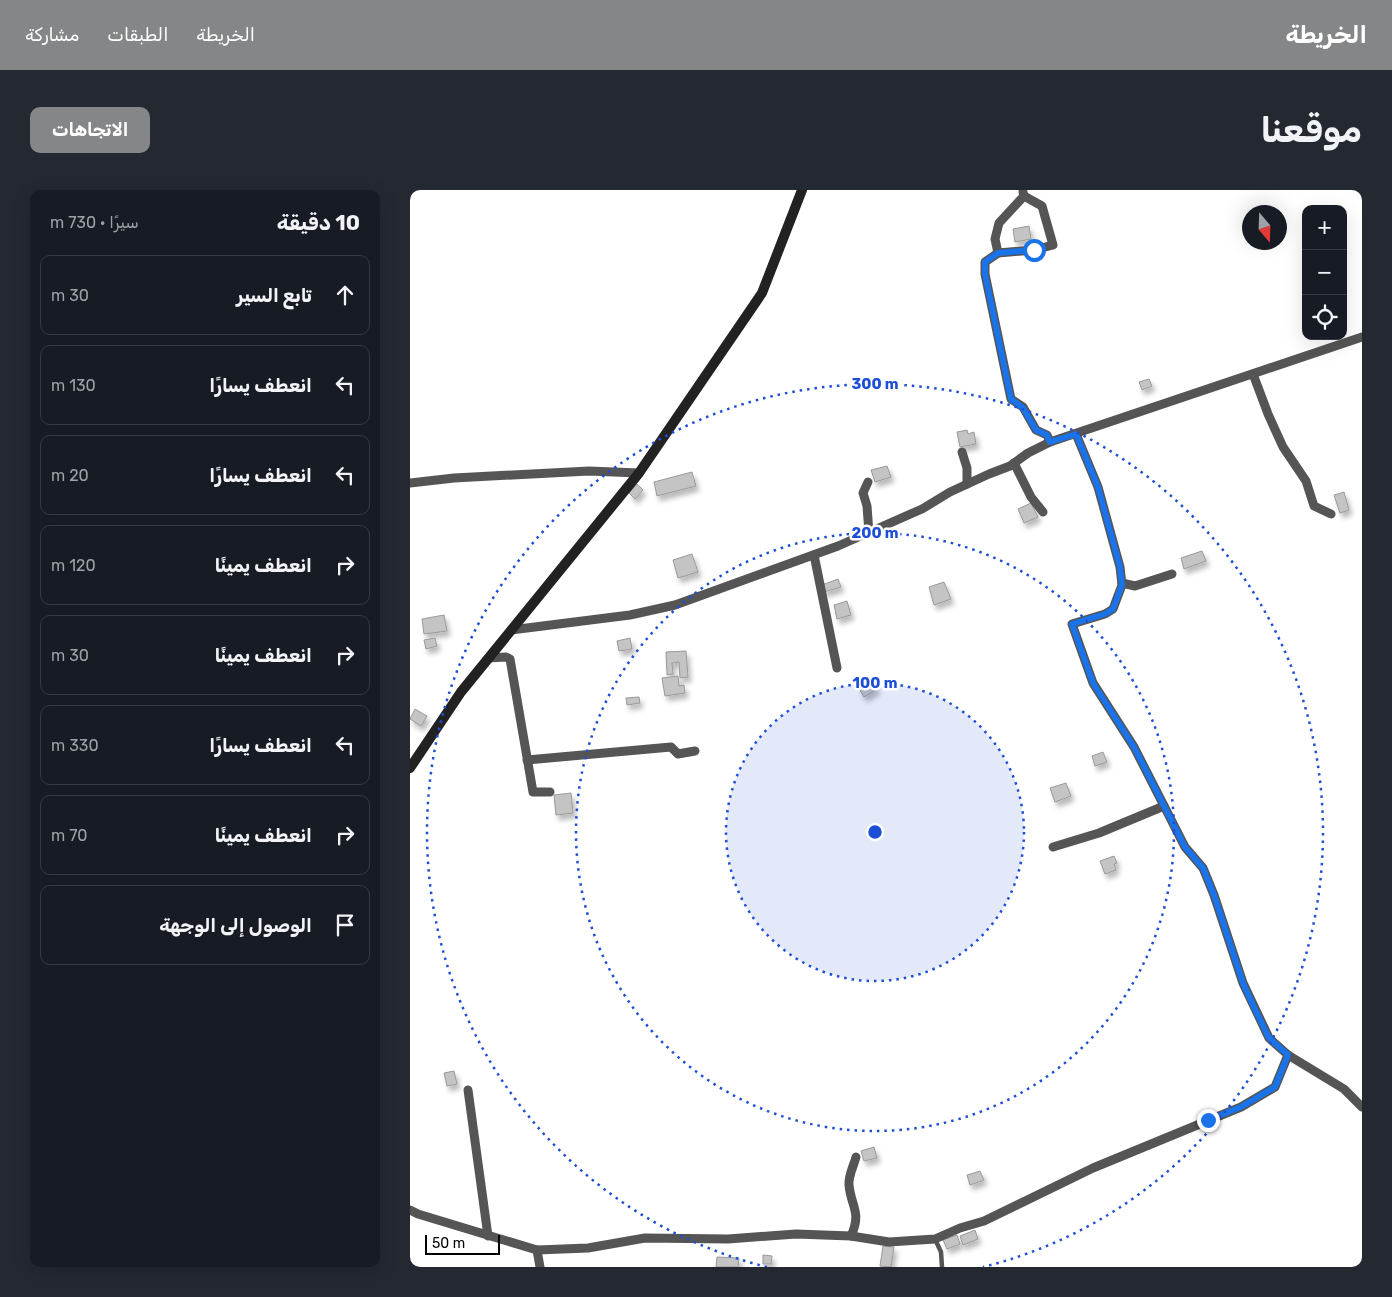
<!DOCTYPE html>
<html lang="ar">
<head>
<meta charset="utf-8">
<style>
	body { margin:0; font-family:Rubik,"Noto Naskh Arabic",sans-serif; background:#242831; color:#f1f3f6; direction:rtl }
	.controls { position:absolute; right:15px; top:15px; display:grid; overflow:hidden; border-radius:10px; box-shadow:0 5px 20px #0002 }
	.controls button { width:45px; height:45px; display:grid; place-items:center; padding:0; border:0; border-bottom:1px solid #363941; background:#171b24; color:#f1f3f6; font:25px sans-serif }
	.compass { position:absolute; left:832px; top:15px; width:45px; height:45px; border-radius:50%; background:#171b24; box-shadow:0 5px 20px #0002; rotate:161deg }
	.scale { position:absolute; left:15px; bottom:12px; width:75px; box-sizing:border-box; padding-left:5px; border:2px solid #000; border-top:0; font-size:14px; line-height:18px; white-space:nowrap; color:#000; -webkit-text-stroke:4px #fff; paint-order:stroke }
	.stop { position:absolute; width:15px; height:15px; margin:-11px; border:4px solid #1a73e8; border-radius:50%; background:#fff }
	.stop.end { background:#1a73e8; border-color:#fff; box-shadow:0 1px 5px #0008 }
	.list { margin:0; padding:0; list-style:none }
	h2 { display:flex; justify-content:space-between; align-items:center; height:65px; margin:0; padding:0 20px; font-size:21px }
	h2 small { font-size:16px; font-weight:400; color:#9ea1a6 }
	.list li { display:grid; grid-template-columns:32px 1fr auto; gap:15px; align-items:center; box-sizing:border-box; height:80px; margin:0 10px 10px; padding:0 10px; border:1px solid #363941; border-radius:10px }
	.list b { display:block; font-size:19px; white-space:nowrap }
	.list em { font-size:16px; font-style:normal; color:#9ea1a6 }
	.icon { flex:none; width:28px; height:28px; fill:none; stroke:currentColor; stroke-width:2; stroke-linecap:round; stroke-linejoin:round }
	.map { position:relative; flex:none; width:952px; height:1077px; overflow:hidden; direction:ltr; border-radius:10px }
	header { display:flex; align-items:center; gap:30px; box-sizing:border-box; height:70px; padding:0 25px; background:#858687; color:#fff }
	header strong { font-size:24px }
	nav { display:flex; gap:28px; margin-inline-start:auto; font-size:18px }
	.intro { display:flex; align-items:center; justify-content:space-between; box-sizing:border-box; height:120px; padding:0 30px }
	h1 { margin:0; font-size:35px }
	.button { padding:12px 22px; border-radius:10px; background:#858687; color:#fff; font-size:18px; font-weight:700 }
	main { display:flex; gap:30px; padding:0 30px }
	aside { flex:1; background:#171b24; border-radius:10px; box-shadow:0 5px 20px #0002 }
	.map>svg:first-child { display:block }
</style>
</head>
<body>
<header>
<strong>الخريطة</strong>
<nav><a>الخريطة</a><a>الطبقات</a><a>مشاركة</a></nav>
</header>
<div class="intro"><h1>موقعنا</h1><a class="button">الاتجاهات</a></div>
<main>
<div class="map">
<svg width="952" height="1077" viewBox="0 0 952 1077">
	<defs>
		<filter id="shadow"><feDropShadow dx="3" dy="5" stdDeviation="2.5" flood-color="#0004"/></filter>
	</defs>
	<rect width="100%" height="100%" fill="#fff"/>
	<g fill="#c4c4c4" stroke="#999" filter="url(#shadow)">
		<polygon points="619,36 621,49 605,52 603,39"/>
		<polygon points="739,189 742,196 732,200 729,192"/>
		<polygon points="557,240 558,244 564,242 566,254 550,257 547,242"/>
		<polygon points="477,276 481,287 465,292 461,280"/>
		<polygon points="282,282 286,296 247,306 244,292"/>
		<polygon points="227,294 233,300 225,309 219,303"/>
		<polygon points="934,302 939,320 930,323 924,305"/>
		<polygon points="621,313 628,327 614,333 608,319"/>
		<polygon points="792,361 796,371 774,379 771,368"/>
		<polygon points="282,364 288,382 268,388 263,370"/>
		<polygon points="428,389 431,397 414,402 412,395"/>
		<polygon points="534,392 541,409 524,415 519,397"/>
		<polygon points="437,411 441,425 427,429 424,415"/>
		<polygon points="34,425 37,441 14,444 12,429"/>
		<polygon points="25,448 27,456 16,459 14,450"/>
		<polygon points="220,448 222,459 209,461 207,451"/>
		<polygon points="276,461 278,487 270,488 269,472 262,473 263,484 257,485 256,462"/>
		<polygon points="268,486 269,496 274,495 275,503 255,506 252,488"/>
		<polygon points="461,490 467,499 454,507 448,497"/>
		<polygon points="229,507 230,513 217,515 216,508"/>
		<polygon points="5,519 17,526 11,536 0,529"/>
		<polygon points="693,562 697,572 685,576 682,566"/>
		<polygon points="656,593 661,606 645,612 640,598"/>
		<polygon points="161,603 163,623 146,625 144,605"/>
		<polygon points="704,666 707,673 704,674 706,680 695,684 690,671"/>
		<polygon points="44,881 47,894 37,896 34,883"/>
		<polygon points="464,957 467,968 454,971 451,961"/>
		<polygon points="570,981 574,990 560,995 557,985"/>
		<polygon points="565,1040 568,1049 553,1055 550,1046"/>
		<polygon points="547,1045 550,1054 537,1059 533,1050"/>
		<polygon points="473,1056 484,1057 481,1077 470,1076"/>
		<polygon points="353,1065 362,1066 361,1074 353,1074"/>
		<polygon points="307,1067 329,1068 328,1077 306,1077"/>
	</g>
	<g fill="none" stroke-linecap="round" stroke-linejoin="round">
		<polyline stroke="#555" stroke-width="4.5" points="525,1049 531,1062 532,1077"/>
		<g stroke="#555" stroke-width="9">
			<polyline points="614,6 632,16 643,55 624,60 588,63 575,72 575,84 601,209 613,217 626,240 637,245 640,252"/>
			<polyline points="588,63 585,49 589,33 614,6 613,2"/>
			<polyline points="843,184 858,224 873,257 896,291 904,316 921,324"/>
			<polyline points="666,244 688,297 710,377 712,395 703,419 695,424 662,434 683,493 724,557 775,657 793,678 804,705 833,793 859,848 878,865 934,899 952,917"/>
			<polyline points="552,262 557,278 557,294"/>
			<polyline points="604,273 621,307 633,322"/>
			<polyline points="458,292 453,303 457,316 459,343"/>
			<polyline points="0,293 44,288 179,281 229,283"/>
			<polyline points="404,365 427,478"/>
			<polyline points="712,393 725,396 762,384"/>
			<polyline points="101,440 220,425 265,415 428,356 512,319 540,302 579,284 600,276 618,263 640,252 952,147"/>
			<polyline points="78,468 96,467 100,469 123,602 140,602"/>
			<polyline points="117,570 261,557 268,564 285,561"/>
			<polyline points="643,657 689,643 754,616"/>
			<polyline points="58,900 78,1046"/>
			<polyline points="0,1020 8,1024 127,1060 178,1058 235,1048 318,1049 386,1044 441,1046 479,1052 525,1049 550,1038 574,1031 683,978 831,917 865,897 878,865"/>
			<path d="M441 1046C452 1022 441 1017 439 995 438 986 444 975 446 967"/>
			<polyline points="127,1060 130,1077"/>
		</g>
		<polyline stroke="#222" stroke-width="10" points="0,578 51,502 229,283 352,103 392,0"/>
	</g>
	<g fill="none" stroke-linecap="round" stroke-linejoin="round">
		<polyline stroke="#1a73e8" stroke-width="6" points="624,60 588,63 575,72 575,84 601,209 613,218 626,240 637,245 640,252 666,244 688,297 710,377 712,395 703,419 695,424 662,434 683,493 724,557 775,657 793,678 804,705 833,793 843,815 859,848 878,865 865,897 831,917 798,930"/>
	</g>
	<circle cx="465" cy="642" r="149" fill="#1d4ed8" fill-opacity=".12"/>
	<g fill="none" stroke="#1d4ed8" stroke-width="2.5" stroke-dasharray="2.5 5">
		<circle cx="465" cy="642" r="149"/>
		<circle cx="465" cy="642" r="299"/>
		<path d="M357 1077A448 448 0 1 1 573 1077"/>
	</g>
	<circle cx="465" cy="642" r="8" fill="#1d4ed8" stroke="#fff" stroke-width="2.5"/>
	<g font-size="15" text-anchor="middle" font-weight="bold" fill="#1d4ed8" stroke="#fff" stroke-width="5" stroke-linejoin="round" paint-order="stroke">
		<text x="465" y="199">300 m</text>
		<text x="465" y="348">200 m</text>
		<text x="465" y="498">100 m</text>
	</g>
</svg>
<div class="controls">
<button>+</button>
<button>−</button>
<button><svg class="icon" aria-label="locate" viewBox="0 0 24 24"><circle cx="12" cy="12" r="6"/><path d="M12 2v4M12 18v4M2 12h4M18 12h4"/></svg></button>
</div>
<svg class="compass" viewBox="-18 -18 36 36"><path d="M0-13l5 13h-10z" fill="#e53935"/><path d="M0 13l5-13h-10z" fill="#9ea1a6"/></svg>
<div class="scale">50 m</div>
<div class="stop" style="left:624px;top:60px"></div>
<div class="stop end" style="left:798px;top:930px"></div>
</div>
<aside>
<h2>10 دقيقة<small>سيرًا · 730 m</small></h2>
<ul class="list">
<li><svg class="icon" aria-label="ahead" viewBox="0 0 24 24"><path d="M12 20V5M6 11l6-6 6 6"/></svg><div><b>تابع السير</b></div><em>30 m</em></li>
<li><svg class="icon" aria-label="left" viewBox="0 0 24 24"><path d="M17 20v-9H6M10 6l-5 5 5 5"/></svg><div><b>انعطف يسارًا</b></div><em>130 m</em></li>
<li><svg class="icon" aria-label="left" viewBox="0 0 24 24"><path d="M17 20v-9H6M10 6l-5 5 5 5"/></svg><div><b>انعطف يسارًا</b></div><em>20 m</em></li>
<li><svg class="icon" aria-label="right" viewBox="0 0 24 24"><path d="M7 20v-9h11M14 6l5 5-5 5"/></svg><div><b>انعطف يمينًا</b></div><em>120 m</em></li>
<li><svg class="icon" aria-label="right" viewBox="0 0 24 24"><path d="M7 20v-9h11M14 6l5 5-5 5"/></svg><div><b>انعطف يمينًا</b></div><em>30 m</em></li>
<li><svg class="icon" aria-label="left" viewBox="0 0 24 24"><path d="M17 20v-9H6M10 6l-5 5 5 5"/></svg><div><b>انعطف يسارًا</b></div><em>330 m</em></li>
<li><svg class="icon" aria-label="right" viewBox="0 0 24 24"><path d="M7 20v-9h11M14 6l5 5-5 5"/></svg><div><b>انعطف يمينًا</b></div><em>70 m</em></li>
<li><svg class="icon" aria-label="arrive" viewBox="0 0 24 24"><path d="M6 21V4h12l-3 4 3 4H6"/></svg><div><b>الوصول إلى الوجهة</b></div></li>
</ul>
</aside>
</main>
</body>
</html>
